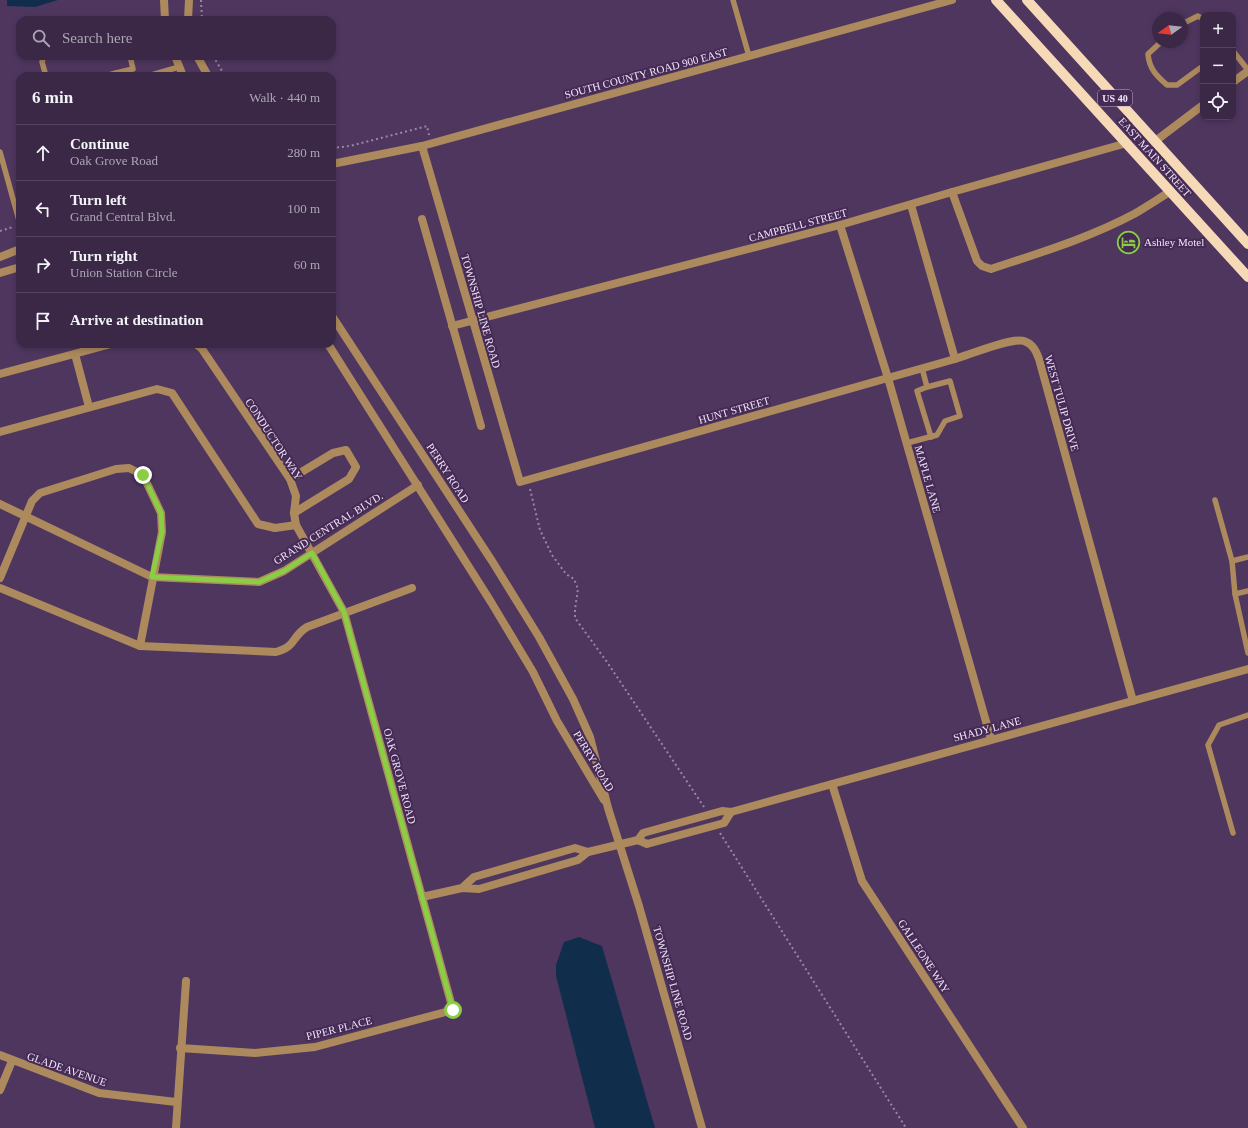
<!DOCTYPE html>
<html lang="en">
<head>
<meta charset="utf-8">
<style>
	body { margin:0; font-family:"Times New Roman",serif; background:#463452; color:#f1f3f6 }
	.controls { position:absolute; right:12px; top:12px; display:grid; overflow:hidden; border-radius:8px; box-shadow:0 2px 6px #0003 }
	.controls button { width:36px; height:36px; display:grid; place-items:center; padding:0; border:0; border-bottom:1px solid #544460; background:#3b2847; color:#f1f3f6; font:20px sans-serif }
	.compass { position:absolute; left:1152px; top:12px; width:36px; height:36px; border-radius:50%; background:#3b2847; box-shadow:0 2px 6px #0003; rotate:255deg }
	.stop { position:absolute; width:12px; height:12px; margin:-9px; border:3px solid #8bce46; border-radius:50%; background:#fff }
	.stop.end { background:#8bce46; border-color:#fff; box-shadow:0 1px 4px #0008 }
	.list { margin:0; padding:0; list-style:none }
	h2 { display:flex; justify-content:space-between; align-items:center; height:52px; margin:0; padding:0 16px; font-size:17px }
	h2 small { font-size:13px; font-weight:400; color:#aca6b4 }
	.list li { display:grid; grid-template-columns:26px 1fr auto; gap:12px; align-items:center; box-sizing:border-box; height:56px; padding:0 16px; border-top:1px solid #544460 }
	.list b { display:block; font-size:15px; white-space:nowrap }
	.list p { margin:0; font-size:13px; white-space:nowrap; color:#aca6b4 }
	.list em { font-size:13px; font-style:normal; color:#aca6b4 }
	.icon { flex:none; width:22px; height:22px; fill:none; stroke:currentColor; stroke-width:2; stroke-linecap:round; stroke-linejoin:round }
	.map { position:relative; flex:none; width:1248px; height:1128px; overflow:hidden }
	.search { position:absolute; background:#3b2847; box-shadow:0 2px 6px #0003; left:16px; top:16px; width:320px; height:44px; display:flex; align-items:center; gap:10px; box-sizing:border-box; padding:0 14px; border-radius:12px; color:#aca6b4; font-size:15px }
	.panel { position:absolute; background:#3b2847; box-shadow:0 2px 6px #0003; left:16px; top:72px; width:320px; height:276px; border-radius:12px }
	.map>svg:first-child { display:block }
</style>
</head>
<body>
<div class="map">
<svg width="1248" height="1128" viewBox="0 0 1248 1128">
	<rect width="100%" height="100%" fill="#4f365f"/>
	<g fill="#102e4c">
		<polygon points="7,0 58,0 35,7 7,6"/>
		<polygon points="579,937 602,946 655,1128 595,1128 556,976 556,965 564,942"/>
	</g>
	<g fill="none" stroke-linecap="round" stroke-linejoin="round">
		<g stroke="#9a85a7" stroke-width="2" stroke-dasharray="2 3" stroke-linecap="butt">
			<polyline points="201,0 202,20"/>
			<polyline points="213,56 225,76"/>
			<polyline points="332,148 350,146 427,126 429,135"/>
			<polyline points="0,231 13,227"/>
			<polyline points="530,489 540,530 552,555 566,574 574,579 578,589 575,609 575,618 607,662 704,807"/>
			<polyline points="720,833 906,1128"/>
		</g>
		<g stroke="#ad8a5d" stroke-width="5.5">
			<polyline points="733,0 749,56"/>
			<polyline points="1182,24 1198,16 1203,19"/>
			<path d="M1161 42 1148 54C1149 69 1157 76 1167 85H1177L1203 66"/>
			<polyline points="1233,51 1248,70"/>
			<polyline points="44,56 42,62 46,76"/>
			<polyline points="116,73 133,69 130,56"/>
			<polyline points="105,76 116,73 117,76"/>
			<polyline points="148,76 179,67"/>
			<polyline points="0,152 20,224"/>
			<polyline points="927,387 917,391 931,437"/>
			<polyline points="907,443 937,435 945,421 960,416 950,381 927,387 922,368"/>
			<polyline points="1215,500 1232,561"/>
			<polyline points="1248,557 1232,561 1235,594 1248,653"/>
			<polyline points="1235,594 1248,591"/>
			<polyline points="1233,833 1208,745 1219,725 1248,715"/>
		</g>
		<g stroke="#ad8a5d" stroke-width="8">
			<polyline points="1233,82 1248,71"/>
			<polyline points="1154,142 1203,105"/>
			<path d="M422 146 520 482 955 359C969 355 1012 337 1024 341 1033 344 1036 351 1039 359L1133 701"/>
			<polyline points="332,164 422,146 952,0"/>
			<path d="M952 192 977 261 982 266 991 269C1039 253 1089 238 1134 214 1146 207 1158 199 1171 191"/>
			<polyline points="911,205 955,359"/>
			<polyline points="422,219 481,426"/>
			<polyline points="840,225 888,378 991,739"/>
			<polyline points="452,326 840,225 952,192 1127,143"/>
			<polyline points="75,354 89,407"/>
			<polyline points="0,374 111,344"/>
			<polyline points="0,432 157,389 172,393 258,524 275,528 296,525"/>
			<polyline points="290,479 333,453 346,450 356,467 349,479 294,513"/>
			<polyline points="0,504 152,577 259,582 284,571 418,485"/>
			<polyline points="0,578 32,501 40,493 116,469 129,468 143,475 161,513 162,532 140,646"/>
			<path d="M0 588 140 646 276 652C297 646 291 637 307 627L412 588"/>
			<polyline points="832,784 862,881 1023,1128"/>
			<polyline points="638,840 643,833 722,811 731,812 1248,669"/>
			<polyline points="588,852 638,840 647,844 724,823 731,812"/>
			<polyline points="422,897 462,888 479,889 578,860 588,852 575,848 474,877 462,888"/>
			<polyline points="180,1048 255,1053 315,1047 453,1010 344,612 296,525 294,513 296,496 290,479 202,349 196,344"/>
			<polyline points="0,1055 99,1093 176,1102"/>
			<polyline points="0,1090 12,1061"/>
			<polyline points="176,1128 186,981"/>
		</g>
		<g stroke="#ad8a5d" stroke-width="8">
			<polyline points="164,0 165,20"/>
			<polyline points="188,20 189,0"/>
			<polyline points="175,56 183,76"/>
			<polyline points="197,56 208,76"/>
			<polyline points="0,257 20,249"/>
			<polyline points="0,273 20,267"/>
			<polyline points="332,316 492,561 539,637 573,699 590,737 608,808 639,906 702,1128"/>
			<polyline points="328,344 491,602 533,672 557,721 604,800"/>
		</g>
		<g stroke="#f6d9b6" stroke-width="10">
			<polyline points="996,0 1248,277"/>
			<polyline points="1027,0 1248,244"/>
		</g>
	</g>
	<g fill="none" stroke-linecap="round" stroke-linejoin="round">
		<polyline stroke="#8bce46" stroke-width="5" points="143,475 161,513 162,532 152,577 259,582 284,571 312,553 344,612 453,1010"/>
	</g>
	<defs>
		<symbol id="hotel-ring" viewBox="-11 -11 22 22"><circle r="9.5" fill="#452b54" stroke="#8bce46" stroke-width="1.5"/><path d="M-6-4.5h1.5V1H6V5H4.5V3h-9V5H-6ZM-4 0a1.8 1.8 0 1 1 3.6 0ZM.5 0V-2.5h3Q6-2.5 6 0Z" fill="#8bce46"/></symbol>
	</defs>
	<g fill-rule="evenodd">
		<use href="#hotel-ring" x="1116" y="230" width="25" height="25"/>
	</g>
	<g text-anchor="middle" stroke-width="4" stroke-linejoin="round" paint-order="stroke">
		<rect fill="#452b54" stroke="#beacca" stroke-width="1" x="1098" y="90" width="34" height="16" rx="3"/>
		<g font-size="10" font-weight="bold" fill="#f2e3fc">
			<text x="1115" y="102">US 40</text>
		</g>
		<g font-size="11" fill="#f2e3fc" stroke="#452b54">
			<text transform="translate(646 73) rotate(-15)" y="4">SOUTH COUNTY ROAD 900 EAST</text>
			<text transform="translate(1155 157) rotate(48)" y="4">EAST MAIN STREET</text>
			<text transform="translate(798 225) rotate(-15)" y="4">CAMPBELL STREET</text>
			<text transform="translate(481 311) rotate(74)" y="4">TOWNSHIP LINE ROAD</text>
			<text transform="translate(1062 403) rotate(74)" y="4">WEST TULIP DRIVE</text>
			<text transform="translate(734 410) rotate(-16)" y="4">HUNT STREET</text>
			<text transform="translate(274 439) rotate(57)" y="4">CONDUCTOR WAY</text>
			<text transform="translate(448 473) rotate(57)" y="4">PERRY ROAD</text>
			<text transform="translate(928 479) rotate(74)" y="4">MAPLE LANE</text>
			<text transform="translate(328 528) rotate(-32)" y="4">GRAND CENTRAL BLVD.</text>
			<text transform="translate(987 729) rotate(-15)" y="4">SHADY LANE</text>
			<text transform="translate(594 761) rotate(59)" y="4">PERRY ROAD</text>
			<text transform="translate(400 776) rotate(75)" y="4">OAK GROVE ROAD</text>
			<text transform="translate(924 956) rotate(57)" y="4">GALLEONE WAY</text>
			<text transform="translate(673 983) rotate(74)" y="4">TOWNSHIP LINE ROAD</text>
			<text transform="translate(339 1028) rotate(-14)" y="4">PIPER PLACE</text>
			<text transform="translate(67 1069) rotate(19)" y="4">GLADE AVENUE</text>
		</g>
		<g font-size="11" fill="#f2e3fc" stroke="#452b54" text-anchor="start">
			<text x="1144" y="246">Ashley Motel</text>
		</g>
	</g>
</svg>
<div class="controls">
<button>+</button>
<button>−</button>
<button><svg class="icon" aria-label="locate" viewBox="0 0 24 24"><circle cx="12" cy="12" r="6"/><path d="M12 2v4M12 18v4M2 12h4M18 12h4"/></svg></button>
</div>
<svg class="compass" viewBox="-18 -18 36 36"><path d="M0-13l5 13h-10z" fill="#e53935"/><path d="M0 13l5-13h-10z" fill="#aca6b4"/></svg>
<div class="stop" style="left:453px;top:1010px"></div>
<div class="stop end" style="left:143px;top:475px"></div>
<div class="search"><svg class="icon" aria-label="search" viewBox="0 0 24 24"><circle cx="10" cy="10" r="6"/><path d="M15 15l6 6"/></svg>Search here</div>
<section class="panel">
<h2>6 min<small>Walk · 440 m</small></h2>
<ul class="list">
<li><svg class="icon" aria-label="ahead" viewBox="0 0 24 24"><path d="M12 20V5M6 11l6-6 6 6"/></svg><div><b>Continue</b><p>Oak Grove Road</p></div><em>280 m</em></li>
<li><svg class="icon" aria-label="left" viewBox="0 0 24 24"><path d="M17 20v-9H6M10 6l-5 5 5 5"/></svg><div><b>Turn left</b><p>Grand Central Blvd.</p></div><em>100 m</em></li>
<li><svg class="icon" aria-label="right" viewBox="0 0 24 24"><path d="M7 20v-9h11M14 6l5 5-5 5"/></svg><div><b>Turn right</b><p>Union Station Circle</p></div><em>60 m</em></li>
<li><svg class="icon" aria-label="arrive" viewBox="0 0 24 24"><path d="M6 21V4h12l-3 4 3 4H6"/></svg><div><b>Arrive at destination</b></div></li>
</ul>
</section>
</div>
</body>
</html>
